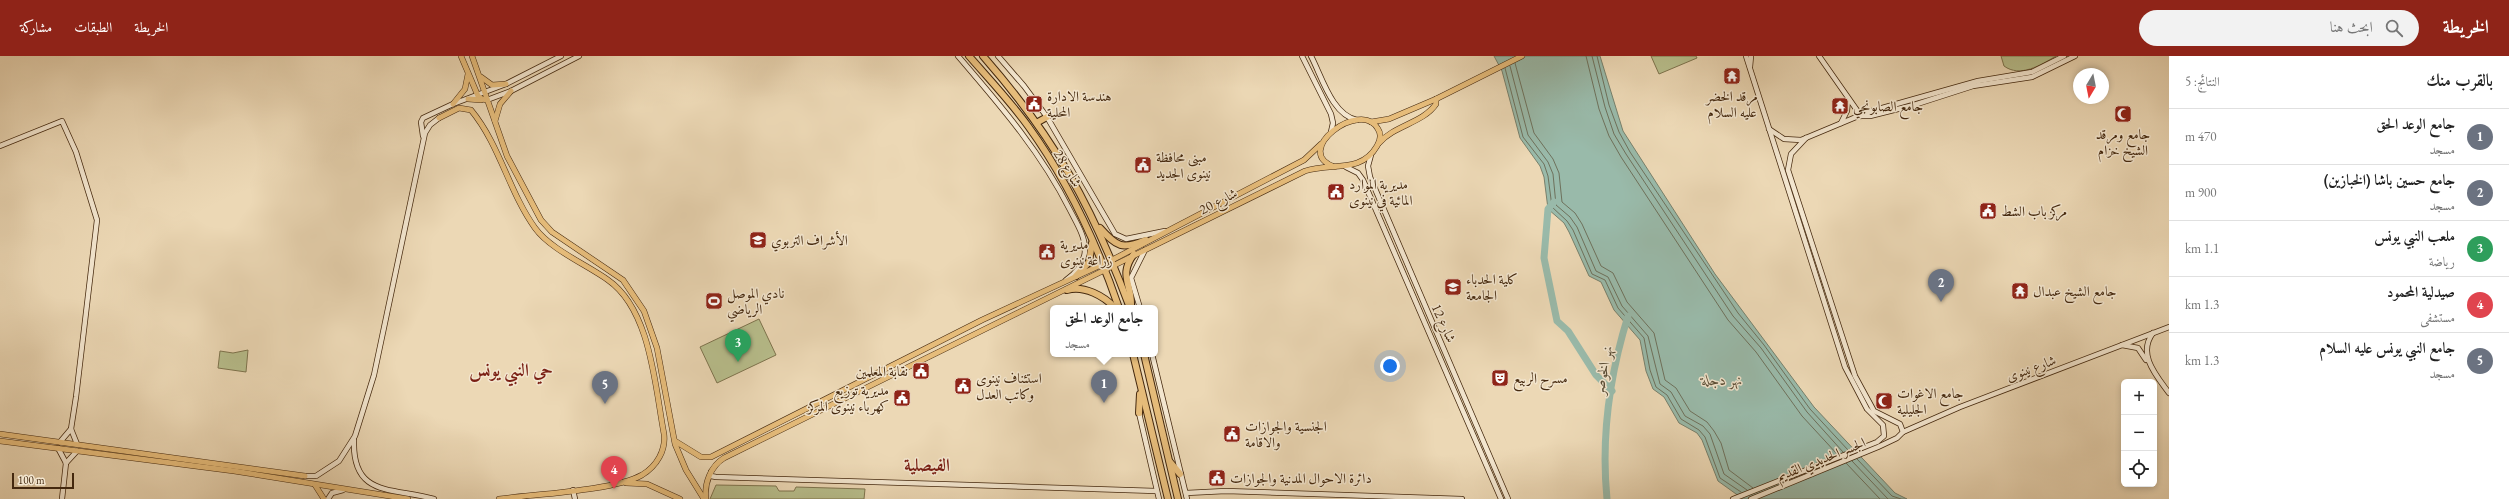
<!DOCTYPE html>
<html lang="ar">
<head>
<meta charset="utf-8">
<style>
	body { margin:0; font-family:"EB Garamond",Amiri,serif; background:#f2f2f2; color:#222; direction:rtl }
	.controls { position:absolute; right:12px; bottom:12px; display:grid; overflow:hidden; border-radius:6px; box-shadow:0 2px 6px #0003 }
	.controls button { width:36px; height:36px; display:grid; place-items:center; padding:0; border:0; border-bottom:1px solid #e0e0e0; background:#fff; color:#222; font:20px sans-serif }
	.compass { position:absolute; left:2073px; top:12px; width:36px; height:36px; border-radius:50%; background:#fff; box-shadow:0 2px 6px #0003; rotate:190deg }
	.scale { position:absolute; left:12px; bottom:10px; width:62px; box-sizing:border-box; padding-left:4px; border:2px solid #44280e; border-top:0; font-size:11px; line-height:14px; white-space:nowrap; color:#44280e; -webkit-text-stroke:3px #f3e6cf; paint-order:stroke }
	.you { position:absolute; left:1390px; top:310px; width:14px; height:14px; margin:-10px; border:3px solid #fff; border-radius:50%; background:#1a73e8; box-shadow:0 0 0 6px #1a73e833 }
	.badge { display:grid; place-items:center; width:26px; height:26px; border-radius:50%; background:#8f2418; color:#fff; font-size:13px; font-weight:700 }
	.pin { position:absolute; translate:-50% -33px; filter:drop-shadow(0 1px 2px #0008) }
	.pin::after { content:''; position:absolute; top:21px; width:14px; height:12px; background:inherit; clip-path:polygon(0 0,100% 0,50% 100%) }
	.popup { position:absolute; left:1050px; top:249px; width:108px; height:52px; box-sizing:border-box; display:grid; place-content:center; border-radius:6px; background:#fff; filter:drop-shadow(0 1px 3px #0005); font-size:13px; white-space:nowrap; color:#767676 }
	.popup b { font-size:15px; color:#222 }
	.popup::after { content:''; position:absolute; left:50%; top:100%; margin-left:-8px; border:8px solid transparent; border-top-color:#fff }
	.list { margin:0; padding:0; list-style:none }
	h2 { display:flex; justify-content:space-between; align-items:center; height:52px; margin:0; padding:0 16px; font-size:17px }
	h2 small { font-size:13px; font-weight:400; color:#767676 }
	.list li { display:grid; grid-template-columns:26px 1fr auto; gap:12px; align-items:center; box-sizing:border-box; height:56px; padding:0 16px; border-top:1px solid #e0e0e0 }
	.list b { display:block; font-size:15px; white-space:nowrap }
	.list p { margin:0; font-size:13px; white-space:nowrap; color:#767676 }
	.list em { font-size:13px; font-style:normal; color:#767676 }
	.icon { flex:none; width:22px; height:22px; fill:none; stroke:currentColor; stroke-width:2; stroke-linecap:round; stroke-linejoin:round }
	.map { position:relative; flex:none; width:2169px; height:443px; overflow:hidden; direction:ltr }
	header { display:flex; align-items:center; gap:24px; box-sizing:border-box; height:56px; padding:0 20px; background:#8f2418; color:#fff }
	header strong { font-size:19px }
	nav { display:flex; gap:22px; margin-inline-start:auto; font-size:14px }
	.search { width:280px; height:36px; background:#f2f2f2; display:flex; align-items:center; gap:10px; box-sizing:border-box; padding:0 14px; border-radius:22px; color:#767676; font-size:15px }
	main { display:flex }
	aside { flex:1; background:#fff }
	.map>svg:first-child { display:block }
</style>
</head>
<body>
<header>
<strong>الخريطة</strong>
<div class="search"><svg class="icon" aria-label="search" viewBox="0 0 24 24"><circle cx="10" cy="10" r="6"/><path d="M15 15l6 6"/></svg>ابحث هنا</div>
<nav><a>الخريطة</a><a>الطبقات</a><a>مشاركة</a></nav>
</header>
<main>
<aside>
<h2>بالقرب منك<small>النتائج: 5</small></h2>
<ul class="list">
<li><span class="badge" style="background:#6b7280">1</span><div><b>جامع الوعد الحق</b><p>مسجد</p></div><em>470 m</em></li>
<li><span class="badge" style="background:#6b7280">2</span><div><b>جامع حسين باشا (الخبازين)</b><p>مسجد</p></div><em>900 m</em></li>
<li><span class="badge" style="background:#2e9e5b">3</span><div><b>ملعب النبي يونس</b><p>رياضة</p></div><em>1.1 km</em></li>
<li><span class="badge" style="background:#e0444e">4</span><div><b>صيدلية المحمود</b><p>مستشفى</p></div><em>1.3 km</em></li>
<li><span class="badge" style="background:#6b7280">5</span><div><b>جامع النبي يونس عليه السلام</b><p>مسجد</p></div><em>1.3 km</em></li>
</ul>
</aside>
<div class="map">
<svg width="2169" height="443" viewBox="0 0 2169 443">
	<rect width="100%" height="100%" fill="#ecd8b5"/>
	<filter id="stains"><feTurbulence type="fractalNoise" baseFrequency=".005" numOctaves="4"/><feColorMatrix values="0 0 0 0 .2 0 0 0 0 .09 0 0 0 0 .02 0 0 0 .5 -.17"/></filter>
	<radialGradient id="worn" r=".72"><stop offset=".6" stop-color="#630" stop-opacity="0"/><stop offset="1" stop-color="#630" stop-opacity=".3"/></radialGradient>
	<g fill="#b8bf8d" stroke="#7e744e">
		<polygon points="1651,0 1696,0 1697,2 1659,18"/>
		<path d="M2001 0H2056C2041 9 2020 22 2004 10Z"/>
		<polygon points="759,263 776,299 717,327 700,291"/>
		<polygon points="248,294 246,316 218,312 220,295 233,297"/>
		<polygon points="716,429 776,430 779,435 794,435 796,431 865,433 864,443 710,443"/>
	</g>
	<polygon fill="#99baaa" stroke="#77806c" points="1494,0 1600,0 1623,75 1715,218 1814,351 1895,437 1907,443 1743,443 1718,425 1702,384 1697,377 1679,367 1664,341 1653,333 1646,315 1640,284 1614,254 1601,226 1589,220 1569,176 1564,167 1548,153 1544,121 1540,110 1520,82 1502,15"/>
	<g fill="none" stroke-linecap="round" stroke-linejoin="round">
		<g stroke="#6e715c" stroke-width="1">
			<polyline points="1586,0 1599,53 1609,80 1621,101 1728,264 1756,296 1802,360 1837,398"/>
			<polyline points="1592,0 1605,51 1614,78 1626,98 1733,260 1761,292 1807,356 1843,396"/>
			<polyline points="1597,0 1609,49 1619,76 1630,96 1738,257 1764,289 1810,353 1848,394"/>
			<polyline points="1515,7 1534,77 1553,103 1559,117 1562,146 1575,157 1582,168 1601,210 1613,217 1627,246 1654,277 1665,324 1676,332 1690,355 1707,366 1714,375 1721,387 1729,414 1753,432"/>
			<polyline points="1510,10 1528,79 1548,106 1553,118 1556,149 1570,161 1577,171 1596,215 1608,221 1622,250 1648,280 1660,328 1671,336 1685,360 1703,370 1710,378 1724,418 1747,434"/>
			<polyline points="1505,12 1523,81 1544,108 1548,120 1552,151 1567,165 1573,174 1592,218 1605,224 1618,252 1644,282 1650,314 1656,331 1667,339 1681,363 1699,374 1705,381 1720,422 1741,436"/>
			<polyline points="1857,403 1892,440 1901,443"/>
			<polyline points="1852,405 1888,443"/>
			<polyline points="1846,407 1880,443"/>
		</g>
		<g stroke="#99baaa" stroke-width="7">
			<polyline points="1554,146 1548,153 1544,202 1557,265 1568,275 1596,319 1612,335"/>
			<path d="M1607 443C1601 382 1610 318 1628 260"/>
		</g>
		<defs>
			<g id="secondary">
				<path d="M958 0C1000 49 1041 96 1070 154 1076 166 1085 180 1085 193 1085 206 1076 217 1066 224"/>
				<polyline points="998,0 1024,30 1047,61 1115,178 1126,183 1165,175"/>
				<polyline points="1302,0 1331,58 1333,67 1331,76"/>
				<path d="M1311 0C1322 21 1332 59 1357 64"/>
				<polyline points="1819,0 1861,60"/>
				<polyline points="1750,11 1751,0"/>
				<polyline points="487,44 511,35 579,0"/>
				<polyline points="1861,60 1870,60 1914,49 1973,30 2032,21 2075,0"/>
				<polyline points="1841,67 1847,55 1848,43"/>
				<polyline points="1769,73 1784,83 1801,84 1868,56 1978,25 2032,16 2064,0"/>
				<polyline points="423,80 421,66 423,62 453,48 506,28 561,0"/>
				<polyline points="0,90 62,65 76,96 97,164 76,341 71,373 60,386"/>
				<polyline points="1371,99 1368,110 1370,121 1508,443"/>
				<polyline points="1346,111 1358,117 1363,124 1501,443"/>
				<polyline points="1140,252 1131,222 1145,194"/>
				<path d="M2153 277C2137 298 2156 319 2169 337"/>
				<polyline points="2122,289 2138,292 2146,304"/>
				<polyline points="1152,298 1187,443"/>
				<polyline points="1139,357 1159,443"/>
				<polyline points="71,373 77,388"/>
				<polyline points="1903,376 1960,351 2169,271"/>
				<path d="M354 384C352 442 393 431 434 443"/>
				<polyline points="58,392 66,407"/>
				<polyline points="66,407 77,395"/>
				<polyline points="711,416 711,420 716,421 1156,435"/>
				<polyline points="305,420 316,420 339,405 355,380 374,319 425,77 430,69 439,62"/>
				<polyline points="573,434 575,443"/>
				<polyline points="1186,437 1226,435 1462,443"/>
				<polyline points="62,443 66,407"/>
				<polyline points="328,443 332,437 343,434"/>
				<polyline points="1733,443 1877,386 1884,380 1883,369 1867,353 1845,311 1746,0"/>
				<polyline points="1751,443 1878,391 1897,382 1903,376 1900,368 1874,355 1855,320 1788,114 1791,98 1806,82"/>
			</g>
			<g id="primary">
				<polyline points="461,0 478,40 482,43 487,44"/>
				<polyline points="472,0 507,100 541,164 552,176 623,224 644,255 657,292 675,388 686,414 704,443"/>
				<polyline points="481,21 492,29 506,28"/>
				<polyline points="468,43 481,44"/>
				<polyline points="453,48 465,33 468,18"/>
				<path d="M439 62 459 52 471 54C500 89 509 136 535 172 550 193 587 209 608 224 651 254 655 331 664 378 666 394 657 410 642 419 613 435 535 438 499 443"/>
				<polyline points="495,65 500,48 511,35"/>
				<polyline points="1371,66 1389,63 1436,43 1522,0"/>
				<path d="M1379 87C1395 69 1423 67 1436 48V43"/>
				<polyline points="1112,204 1304,104 1321,88"/>
				<polyline points="0,378 305,420"/>
				<polyline points="0,385 234,415 408,443"/>
				<polyline points="675,385 701,401 711,401 982,264 1103,208"/>
				<polyline points="626,427 647,428 680,443"/>
				<polyline points="315,429 324,443"/>
				<path d="M706 443C704 427 711 410 724 402L1305 115C1331 106 1361 118 1377 90 1380 85 1382 79 1378 73 1361 42 1290 96 1335 111"/>
			</g>
			<g id="highway">
				<path d="M969 0C989 23 1010 45 1028 70 1068 125 1097 188 1119 252"/>
				<path d="M983 0C1055 82 1092 150 1130 252"/>
				<polyline points="1038,66 1047,61"/>
				<path d="M1100 172C1117 191 1122 194 1146 184"/>
				<polyline points="1076,220 1089,206 1092,187"/>
				<path d="M1067 234C1084 229 1104 240 1115 252"/>
				<path d="M1131 250C1132 228 1118 219 1134 198"/>
				<polyline points="1133,298 1168,443"/>
				<polyline points="1144,298 1178,443"/>
				<polyline points="1139,357 1140,338"/>
				<polyline points="1170,406 1180,418"/>
			</g>
		</defs>
		<use href="#secondary" stroke="#44280e" stroke-width="6"/>
		<use href="#primary" stroke="#44280e" stroke-width="6"/>
		<use href="#highway" stroke="#44280e" stroke-width="8"/>
		<use href="#secondary" stroke="#f3e6cf" stroke-width="4.5"/>
		<use href="#primary" stroke="#e6bc7a" stroke-width="5"/>
		<use href="#highway" stroke="#e6bc7a" stroke-width="6"/>
	</g>
	<defs>
		<symbol id="temple-square" viewBox="-11 -11 22 22"><rect x="-9" y="-9" width="18" height="18" rx="4" fill="#8f2418" stroke="#f3e6cf"/><path d="M0-6L5-2H3V0L6.5 2.5H4V6H1.5V3h-3V6H-4V2.5H-6.5L-3 0V-2H-5Z" fill="#fff"/></symbol>
		<symbol id="civic-square" viewBox="-11 -11 22 22"><rect x="-9" y="-9" width="18" height="18" rx="4" fill="#8f2418" stroke="#f3e6cf"/><path d="M-.6-6.5H3V-4.5H.6V-3L4-1V1h2V6H-6V1h2V-1L-.6-3ZM-1.2 2.5V6h2.4V2.5Z" fill="#fff"/></symbol>
		<symbol id="mosque-square" viewBox="-11 -11 22 22"><rect x="-9" y="-9" width="18" height="18" rx="4" fill="#8f2418" stroke="#f3e6cf"/><path d="M3.5-4.9A6 6 0 1 0 3.5 4.9A5 5 0 1 1 3.5-4.9Z" fill="#fff"/></symbol>
		<symbol id="university-square" viewBox="-11 -11 22 22"><rect x="-9" y="-9" width="18" height="18" rx="4" fill="#8f2418" stroke="#f3e6cf"/><path d="M0-5L7-2L0 1L-7-2ZM-4 1L0 2.5L4 1V4Q0 6-4 4Z" fill="#fff"/></symbol>
		<symbol id="stadium-square" viewBox="-11 -11 22 22"><rect x="-9" y="-9" width="18" height="18" rx="4" fill="#8f2418" stroke="#f3e6cf"/><path d="M0-5a6.5 5 0 1 0 0 10a6.5 5 0 1 0 0-10ZM-3.5-1.8h7v3.6h-7Z" fill="#fff"/></symbol>
		<symbol id="theatre-square" viewBox="-11 -11 22 22"><rect x="-9" y="-9" width="18" height="18" rx="4" fill="#8f2418" stroke="#f3e6cf"/><path d="M-5-5.5Q0-4 5-5.5V0Q5 5 0 6Q-5 5-5 0ZM-3.3-2.5H-1v1.5H-3.3ZM1-2.5H3.3v1.5H1ZM-2.8 1Q0 5.5 2.8 1Z" fill="#fff"/></symbol>
	</defs>
	<g fill-rule="evenodd">
		<use href="#temple-square" x="1722" y="10" width="20" height="20"/>
		<use href="#civic-square" x="1024" y="38" width="20" height="20"/>
		<use href="#temple-square" x="1830" y="40" width="20" height="20"/>
		<use href="#mosque-square" x="2113" y="48" width="20" height="20"/>
		<use href="#civic-square" x="1133" y="99" width="20" height="20"/>
		<use href="#civic-square" x="1326" y="126" width="20" height="20"/>
		<use href="#civic-square" x="1978" y="145" width="20" height="20"/>
		<use href="#university-square" x="748" y="174" width="20" height="20"/>
		<use href="#civic-square" x="1037" y="186" width="20" height="20"/>
		<use href="#university-square" x="1443" y="221" width="20" height="20"/>
		<use href="#temple-square" x="2010" y="225" width="20" height="20"/>
		<use href="#stadium-square" x="704" y="235" width="20" height="20"/>
		<use href="#civic-square" x="911" y="305" width="20" height="20"/>
		<use href="#theatre-square" x="1490" y="312" width="20" height="20"/>
		<use href="#civic-square" x="953" y="320" width="20" height="20"/>
		<use href="#civic-square" x="892" y="332" width="20" height="20"/>
		<use href="#mosque-square" x="1874" y="335" width="20" height="20"/>
		<use href="#civic-square" x="1222" y="368" width="20" height="20"/>
		<use href="#civic-square" x="1207" y="412" width="20" height="20"/>
	</g>
	<g text-anchor="middle" stroke-width="3" stroke-linejoin="round" paint-order="stroke">
		<g font-size="14" fill="#44280e" stroke="#f3e6cf" text-anchor="start">
			<text x="1047" y="45">هندسة الادارة<tspan x="1047" dy="16">المحلية</tspan></text>
			<text x="1732" y="45" text-anchor="middle">مرقد الخضر<tspan x="1732" dy="16">عليه السلام</tspan></text>
			<text x="1853" y="55">جامع الصابونجي</text>
			<text x="2123" y="83" text-anchor="middle">جامع ومرقد<tspan x="2123" dy="16">الشيخ خزام</tspan></text>
			<text x="1156" y="106">مبنى محافظة<tspan x="1156" dy="16">نينوى الجديد</tspan></text>
			<text x="1349" y="133">مديرية الموارد<tspan x="1349" dy="16">المائية في نينوى</tspan></text>
			<text x="2001" y="160">مركز باب الشط</text>
			<text x="771" y="189">الأشراف التربوي</text>
			<text x="1060" y="193">مديرية<tspan x="1060" dy="16">زراعة نينوى</tspan></text>
			<text x="1466" y="228">كلية الحدباء<tspan x="1466" dy="16">الجامعة</tspan></text>
			<text x="2033" y="240">جامع الشيخ عبدال</text>
			<text x="727" y="242">نادي الموصل<tspan x="727" dy="16">الرياضي</tspan></text>
			<text x="908" y="320" text-anchor="end">نقابة المعلمين</text>
			<text x="976" y="327">استئناف نينوى<tspan x="976" dy="16">وكاتب العدل</tspan></text>
			<text x="1513" y="327">مسرح الربيع</text>
			<text x="889" y="339" text-anchor="end">مديرية توزيع<tspan x="889" dy="16">كهرباء نينوى المركز</tspan></text>
			<text x="1897" y="342">جامع الاغوات<tspan x="1897" dy="16">الجليلية</tspan></text>
			<text x="1245" y="375">الجنسية والجوازات<tspan x="1245" dy="16">والاقامة</tspan></text>
			<text x="1230" y="427">دائرة الاحوال المدنية والجوازات</text>
		</g>
		<g font-size="14" fill="#44280e" stroke="#f3e6cf">
			<text transform="translate(1068 112) rotate(59)" y="5">شارع 28</text>
			<text transform="translate(1218 145) rotate(-27)" y="5">شارع 20</text>
			<text transform="translate(1444 267) rotate(66)" y="5">شارع 12</text>
			<text transform="translate(2031 312) rotate(-20)" y="5">شارع نينوى</text>
			<text transform="translate(1821 403) rotate(-22)" y="5">الجسر الحديدي القديم</text>
		</g>
		<g font-size="15" font-style="italic" fill="#594c35" stroke="#f3e6cf">
			<text transform="translate(1603 314) rotate(-79)" y="5">نهر الخوصر</text>
			<text x="1722" y="329">نهر دجلة</text>
		</g>
		<g font-size="18" font-weight="bold" fill="#7a1f14" stroke="#f3e6cf">
			<text x="511" y="320">حي النبي يونس</text>
			<text x="927" y="415">الفيصلية</text>
		</g>
	</g>
	<rect width="100%" height="100%" filter="url(#stains)"/>
	<rect width="100%" height="100%" fill="url(#worn)"/>
</svg>
<div class="controls">
<button>+</button>
<button>−</button>
<button><svg class="icon" aria-label="locate" viewBox="0 0 24 24"><circle cx="12" cy="12" r="6"/><path d="M12 2v4M12 18v4M2 12h4M18 12h4"/></svg></button>
</div>
<svg class="compass" viewBox="-18 -18 36 36"><path d="M0-13l5 13h-10z" fill="#e53935"/><path d="M0 13l5-13h-10z" fill="#767676"/></svg>
<div class="scale">100 m</div>
<div class="you"></div>
<div class="pin badge" style="left:1104px;top:347px;background:#6b7280">1</div>
<div class="popup"><b>جامع الوعد الحق</b>مسجد</div>
<div class="pin badge" style="left:1941px;top:246px;background:#6b7280">2</div>
<div class="pin badge" style="left:738px;top:306px;background:#2e9e5b">3</div>
<div class="pin badge" style="left:614px;top:433px;background:#e0444e">4</div>
<div class="pin badge" style="left:605px;top:348px;background:#6b7280">5</div>
</div>
</main>
</body>
</html>
